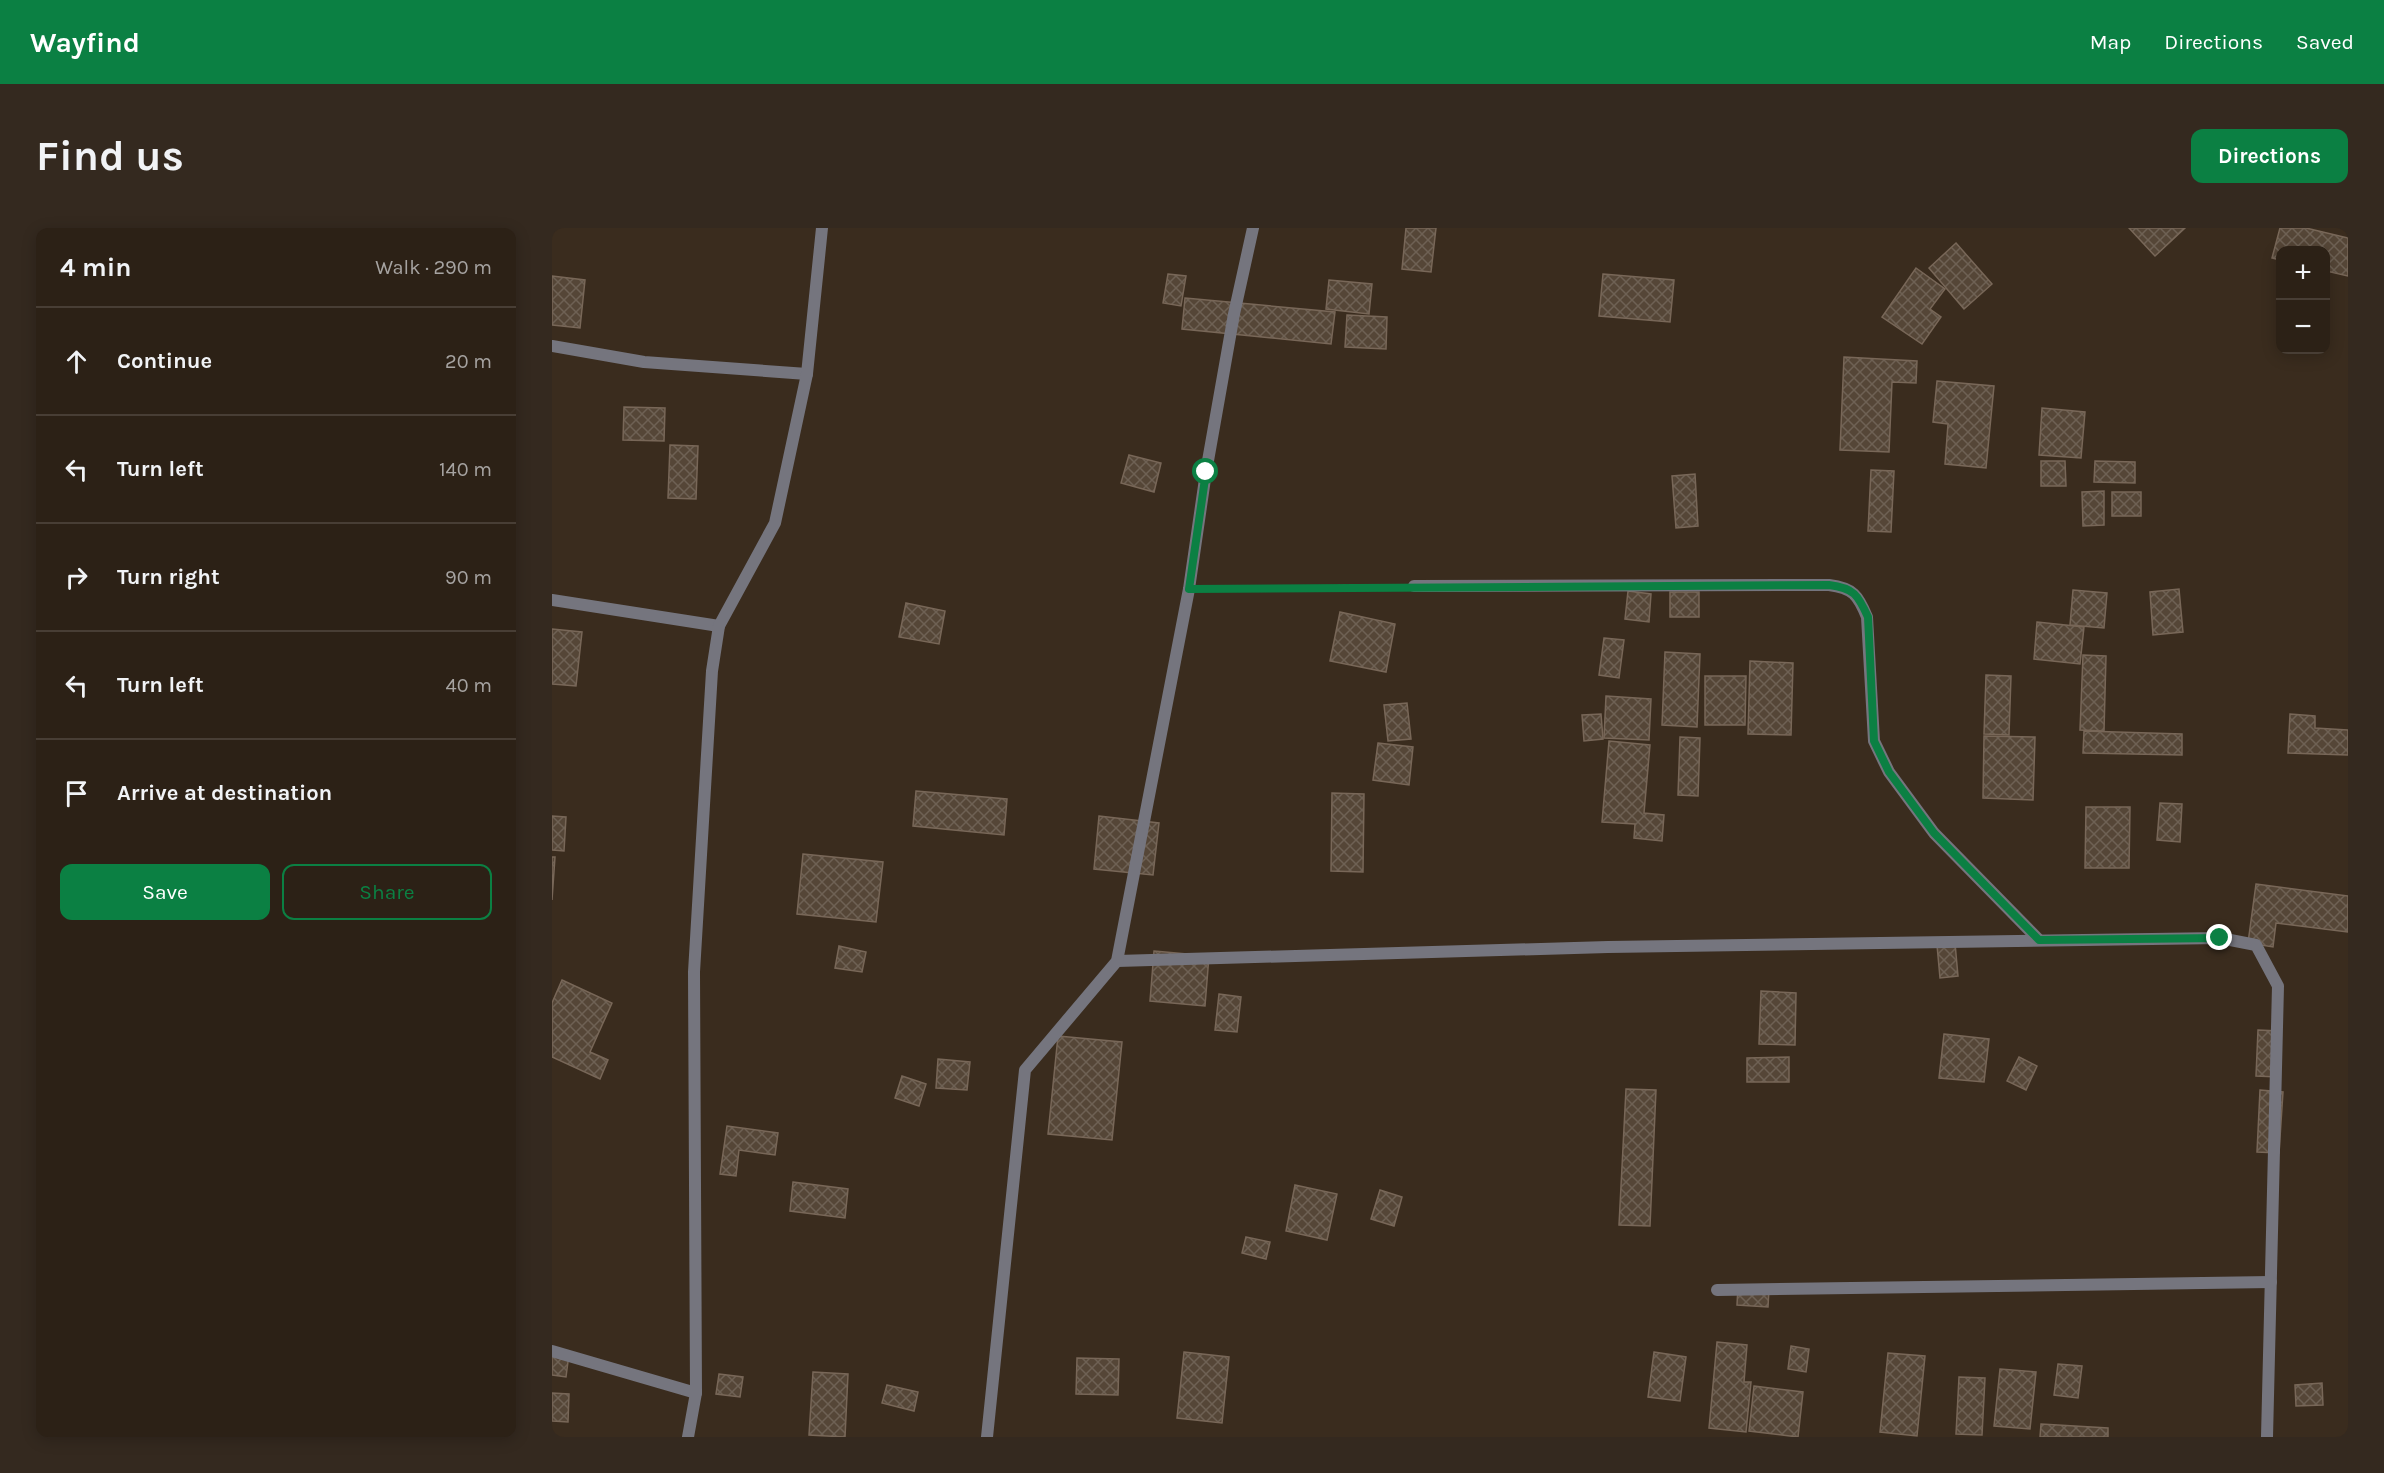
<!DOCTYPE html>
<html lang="en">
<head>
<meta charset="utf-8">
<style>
	body { margin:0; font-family:Karla,sans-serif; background:#34291f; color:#f1f3f6 }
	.controls { position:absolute; right:18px; top:18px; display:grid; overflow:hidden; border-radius:12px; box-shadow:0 3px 15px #0003 }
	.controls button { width:54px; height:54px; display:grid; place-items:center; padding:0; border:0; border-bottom:2px solid #483e35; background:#2c2116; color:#f1f3f6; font:30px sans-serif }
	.stop { position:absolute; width:18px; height:18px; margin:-14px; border:4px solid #0b8043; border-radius:50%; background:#fff }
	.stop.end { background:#0b8043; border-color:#fff; box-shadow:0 2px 6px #0008 }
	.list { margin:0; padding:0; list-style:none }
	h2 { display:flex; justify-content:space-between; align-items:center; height:78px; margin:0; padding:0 24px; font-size:26px }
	h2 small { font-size:20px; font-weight:400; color:#a6a3a1 }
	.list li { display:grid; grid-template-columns:39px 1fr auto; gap:18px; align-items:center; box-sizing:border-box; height:108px; padding:0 24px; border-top:2px solid #483e35 }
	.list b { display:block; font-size:22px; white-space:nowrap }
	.list em { font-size:20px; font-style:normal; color:#a6a3a1 }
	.actions { display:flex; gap:12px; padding:18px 24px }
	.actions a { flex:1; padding:14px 0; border:2px solid #0b8043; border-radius:12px; text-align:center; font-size:21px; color:#0b8043 }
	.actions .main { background:#0b8043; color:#fff }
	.icon { flex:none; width:33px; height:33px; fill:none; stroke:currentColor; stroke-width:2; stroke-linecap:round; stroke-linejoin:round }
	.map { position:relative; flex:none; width:1796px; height:1209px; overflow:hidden; border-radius:12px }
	header { display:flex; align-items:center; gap:36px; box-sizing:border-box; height:84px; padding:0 30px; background:#0b8043; color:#fff }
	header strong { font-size:28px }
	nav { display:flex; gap:33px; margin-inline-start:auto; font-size:21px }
	.intro { display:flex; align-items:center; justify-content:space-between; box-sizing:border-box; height:144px; padding:0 36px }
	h1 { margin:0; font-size:42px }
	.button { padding:15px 27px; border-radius:12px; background:#0b8043; color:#fff; font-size:21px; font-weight:700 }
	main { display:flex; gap:36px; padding:0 36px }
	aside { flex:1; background:#2c2116; border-radius:12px; box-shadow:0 3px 15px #0003 }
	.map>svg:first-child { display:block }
</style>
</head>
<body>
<header>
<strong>Wayfind</strong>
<nav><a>Map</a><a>Directions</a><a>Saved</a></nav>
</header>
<div class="intro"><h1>Find us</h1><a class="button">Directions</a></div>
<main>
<aside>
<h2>4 min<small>Walk · 290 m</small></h2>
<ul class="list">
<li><svg class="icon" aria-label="ahead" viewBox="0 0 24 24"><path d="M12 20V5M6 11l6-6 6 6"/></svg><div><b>Continue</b></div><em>20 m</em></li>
<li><svg class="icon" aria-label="left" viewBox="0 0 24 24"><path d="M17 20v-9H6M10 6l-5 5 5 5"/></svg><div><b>Turn left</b></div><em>140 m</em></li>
<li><svg class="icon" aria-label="right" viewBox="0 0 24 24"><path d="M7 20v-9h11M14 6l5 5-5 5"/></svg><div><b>Turn right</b></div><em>90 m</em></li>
<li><svg class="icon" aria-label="left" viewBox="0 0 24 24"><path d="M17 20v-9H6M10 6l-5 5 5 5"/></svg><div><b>Turn left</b></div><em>40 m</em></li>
<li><svg class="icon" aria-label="arrive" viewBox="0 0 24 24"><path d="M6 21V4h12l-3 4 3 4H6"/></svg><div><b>Arrive at destination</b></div></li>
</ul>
<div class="actions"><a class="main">Save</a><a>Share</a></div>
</aside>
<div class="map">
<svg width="1796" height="1209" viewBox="0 0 1796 1209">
	<defs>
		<pattern id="building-cross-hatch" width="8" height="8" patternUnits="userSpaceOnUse" patternTransform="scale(1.5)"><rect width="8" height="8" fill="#554637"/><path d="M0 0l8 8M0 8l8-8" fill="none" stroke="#6e6154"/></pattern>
	</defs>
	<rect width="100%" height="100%" fill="#3a2c1e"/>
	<g fill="url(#building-cross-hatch)" stroke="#786758" stroke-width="1.5">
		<polygon points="854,0 884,0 879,44 850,41"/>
		<polygon points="1577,0 1633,0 1603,28"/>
		<polygon points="1728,0 1754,0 1796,10 1796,48 1774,43 1774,22 1728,22 1728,32 1720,30"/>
		<polygon points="1404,15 1440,56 1412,81 1377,40"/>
		<polygon points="1364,40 1393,61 1378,81 1389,89 1370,116 1330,89"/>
		<polygon points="616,46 634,48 629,78 611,75"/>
		<polygon points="1051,46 1122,52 1118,94 1047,88"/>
		<polygon points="0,48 33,52 28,100 0,97"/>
		<polygon points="777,52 820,56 817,86 774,81"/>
		<polygon points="633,70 783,84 779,116 630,101"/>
		<polygon points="795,87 835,89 834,121 793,119"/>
		<polygon points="1292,129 1365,133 1364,155 1340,154 1337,224 1288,222"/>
		<polygon points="1385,153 1442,158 1434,240 1393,236 1396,196 1381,194"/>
		<polygon points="72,179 113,180 112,213 71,212"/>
		<polygon points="1490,180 1533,184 1529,230 1487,227"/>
		<polygon points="118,217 146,218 144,271 116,270"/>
		<polygon points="577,227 609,235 602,264 569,255"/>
		<polygon points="1489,233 1513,233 1514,258 1489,258"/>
		<polygon points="1543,233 1583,234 1583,255 1542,254"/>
		<polygon points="1319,242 1342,243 1339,304 1316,303"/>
		<polygon points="1143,246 1146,298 1124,300 1120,248"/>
		<polygon points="1552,263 1552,297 1531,298 1530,264"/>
		<rect x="1560" y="264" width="29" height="24"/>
		<polygon points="1627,361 1631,404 1601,407 1598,364"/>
		<polygon points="1521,362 1555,365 1552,400 1518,397"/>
		<polygon points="1076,363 1099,366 1097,394 1073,391"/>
		<rect x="1118" y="364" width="29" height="25"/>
		<polygon points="354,375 393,383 387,416 347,409"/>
		<polygon points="788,384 843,396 834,444 778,433"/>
		<polygon points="1485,394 1532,399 1528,436 1482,431"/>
		<polygon points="0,401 30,404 24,458 0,456"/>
		<polygon points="1052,410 1072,412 1067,450 1047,447"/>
		<polygon points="1113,424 1148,426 1145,499 1110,497"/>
		<polygon points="1531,427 1554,428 1552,503 1528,502"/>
		<polygon points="1198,433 1241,435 1239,507 1196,506"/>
		<polygon points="1434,447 1459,448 1457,507 1432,506"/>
		<polygon points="1153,448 1194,448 1193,497 1153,497"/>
		<polygon points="1054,468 1099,471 1097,512 1052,510"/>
		<polygon points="855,475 859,511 836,513 832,477"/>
		<polygon points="1049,486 1051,511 1032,513 1030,487"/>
		<polygon points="1738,486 1763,488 1763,500 1796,502 1796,527 1736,525"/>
		<polygon points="1532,503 1630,506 1630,527 1531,525"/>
		<polygon points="1432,508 1483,509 1481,572 1431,570"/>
		<polygon points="1128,509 1148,510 1146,568 1126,567"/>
		<polygon points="1057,513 1098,517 1092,585 1112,587 1110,613 1082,610 1083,596 1050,594"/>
		<polygon points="826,515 861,519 857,557 821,552"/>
		<polygon points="364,563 455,571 452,607 361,598"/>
		<polygon points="780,565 812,566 811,644 779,643"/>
		<polygon points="1608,575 1630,576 1628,614 1605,612"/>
		<polygon points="1534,579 1578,579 1577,640 1533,640"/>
		<polygon points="0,588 14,589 12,623 0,622"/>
		<polygon points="547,588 607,595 601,647 542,641"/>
		<polygon points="251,626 331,634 324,694 245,686"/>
		<polygon points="0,629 3,629 0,672"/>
		<polygon points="1704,656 1796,668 1796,704 1724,695 1721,719 1696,715"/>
		<polygon points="1403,715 1406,748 1388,750 1385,717"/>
		<polygon points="287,718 314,724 310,744 283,740"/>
		<polygon points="602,723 657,728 653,778 598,773"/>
		<polygon points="10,752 60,775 38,824 56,832 48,851 0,829 0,775"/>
		<polygon points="1209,763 1244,765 1243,817 1207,816"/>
		<polygon points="667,766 689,769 685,804 663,802"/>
		<polygon points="1706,802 1727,803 1726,849 1704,848"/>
		<polygon points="1392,806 1437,811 1432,854 1387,850"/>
		<polygon points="506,808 570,814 560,912 496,906"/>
		<polygon points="1237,829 1237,854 1195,854 1195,830"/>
		<polygon points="1467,829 1485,838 1474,862 1455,853"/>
		<polygon points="386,831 418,834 415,862 384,860"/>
		<polygon points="350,848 374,856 367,878 343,870"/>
		<polygon points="1074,861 1104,862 1098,998 1067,997"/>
		<polygon points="1708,862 1731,864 1727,925 1705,924"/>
		<polygon points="175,898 226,905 223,927 187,922 184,948 168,946"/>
		<polygon points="241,954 296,961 293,990 238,983"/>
		<polygon points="743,957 785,966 775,1012 734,1003"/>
		<polygon points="828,962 850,969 842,998 819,991"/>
		<polygon points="694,1009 718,1014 714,1031 690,1025"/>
		<polygon points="1186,1058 1217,1061 1216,1079 1185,1077"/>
		<polygon points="1165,1114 1195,1117 1192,1154 1199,1154 1194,1204 1157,1200"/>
		<polygon points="1239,1118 1257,1121 1254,1144 1236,1141"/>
		<polygon points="0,1124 17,1126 14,1149 0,1147"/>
		<polygon points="632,1124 677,1129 670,1195 625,1190"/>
		<polygon points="1102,1124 1134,1129 1128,1173 1096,1169"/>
		<polygon points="1336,1125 1373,1128 1365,1208 1328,1204"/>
		<polygon points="525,1130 567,1131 566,1167 524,1166"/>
		<polygon points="1506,1136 1530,1138 1526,1170 1502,1167"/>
		<polygon points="1448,1141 1484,1144 1478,1201 1442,1198"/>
		<polygon points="261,1144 296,1146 293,1209 257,1207"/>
		<polygon points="167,1146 191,1149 188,1169 164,1166"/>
		<polygon points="1407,1149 1433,1150 1430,1207 1404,1206"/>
		<polygon points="1770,1155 1771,1177 1744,1178 1743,1157"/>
		<polygon points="335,1157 366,1164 362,1183 330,1175"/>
		<polygon points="1202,1158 1251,1164 1246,1209 1197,1203"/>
		<polygon points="0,1165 17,1166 16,1194 0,1193"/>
		<polygon points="1489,1196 1556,1200 1556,1209 1488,1209"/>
	</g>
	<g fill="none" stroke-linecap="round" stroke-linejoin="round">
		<polyline stroke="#887c70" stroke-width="4" stroke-dasharray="3 3" stroke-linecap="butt" points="659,361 840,358"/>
		<g stroke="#75757e" stroke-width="12">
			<polyline points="0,118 92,134 255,146"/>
			<path d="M862 358 1277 357C1301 360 1306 367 1315 389L1322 513 1337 544 1382 605 1487 712"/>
			<polyline points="0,372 167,398"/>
			<polyline points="565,733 1056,719 1668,710 1704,717 1726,758 1715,1209"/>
			<polyline points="1165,1062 1719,1054"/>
			<polyline points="0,1123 144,1165"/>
			<polyline points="136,1209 144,1165 142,744 160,443 167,398 223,295 255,146 270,0"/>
			<polyline points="435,1209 473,842 565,733 637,361 654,244 682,86 701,0"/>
		</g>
	</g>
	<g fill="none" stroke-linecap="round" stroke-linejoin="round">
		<path stroke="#0b8043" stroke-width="8" d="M654 244 637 361 1277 357C1302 360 1306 367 1316 389L1322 513 1337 544 1382 605 1487 712 1668 710"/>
	</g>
</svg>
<div class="controls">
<button>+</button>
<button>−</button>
</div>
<div class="stop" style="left:654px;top:244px"></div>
<div class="stop end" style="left:1668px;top:710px"></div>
</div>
</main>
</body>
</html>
